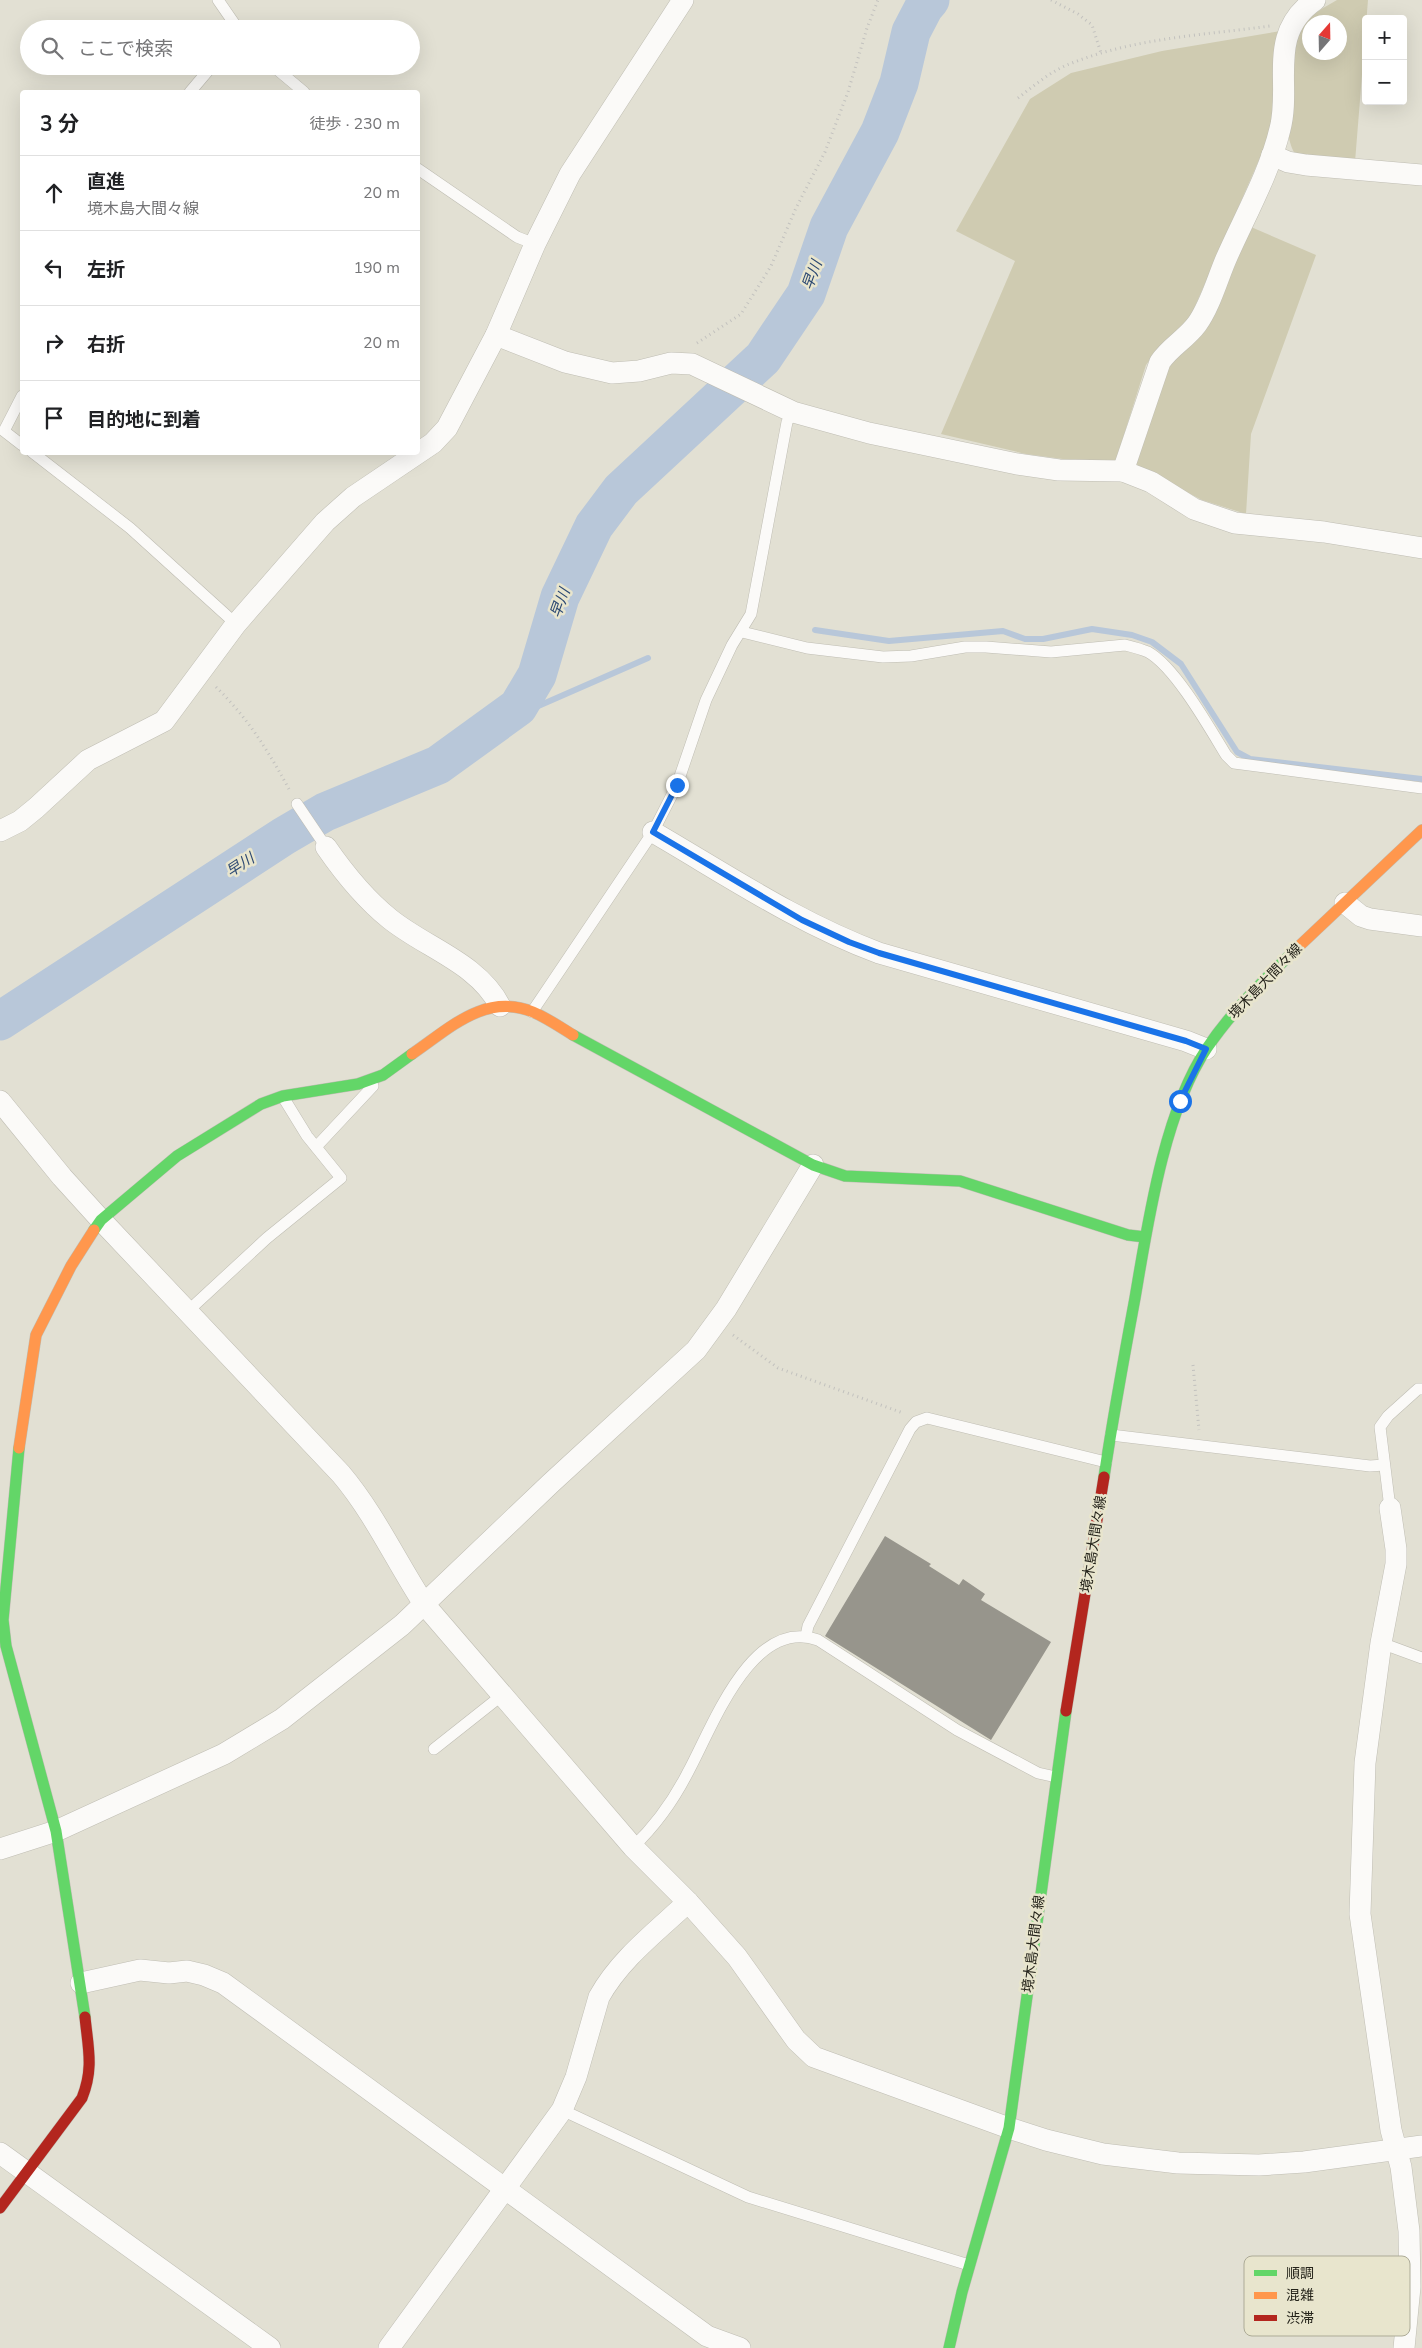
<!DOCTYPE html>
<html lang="ja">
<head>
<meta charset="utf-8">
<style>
	body { margin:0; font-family:"Nunito Sans","Noto Sans JP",sans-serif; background:#f6f6f6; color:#202124 }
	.controls { position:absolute; right:15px; top:15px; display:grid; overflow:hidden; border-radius:5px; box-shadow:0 5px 20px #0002 }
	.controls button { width:45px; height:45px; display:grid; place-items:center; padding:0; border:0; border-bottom:1px solid #e0e0e0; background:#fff; color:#202124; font:25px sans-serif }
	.compass { position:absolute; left:1302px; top:15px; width:45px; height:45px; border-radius:50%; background:#fff; box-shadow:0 5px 20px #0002; rotate:20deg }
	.stop { position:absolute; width:15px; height:15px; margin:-11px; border:4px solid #1a73e8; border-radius:50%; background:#fff }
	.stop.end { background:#1a73e8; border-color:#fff; box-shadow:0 1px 5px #0008 }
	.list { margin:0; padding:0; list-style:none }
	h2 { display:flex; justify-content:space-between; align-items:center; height:65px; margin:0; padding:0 20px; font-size:21px }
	h2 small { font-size:16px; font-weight:400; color:#757577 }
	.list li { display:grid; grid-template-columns:32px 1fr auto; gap:15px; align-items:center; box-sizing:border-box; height:75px; padding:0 20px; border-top:1px solid #e0e0e0 }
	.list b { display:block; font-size:19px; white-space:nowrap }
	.list p { margin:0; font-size:16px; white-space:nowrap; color:#757577 }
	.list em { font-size:16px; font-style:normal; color:#757577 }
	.icon { flex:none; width:28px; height:28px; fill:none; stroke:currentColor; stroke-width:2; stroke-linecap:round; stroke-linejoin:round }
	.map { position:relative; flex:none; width:1422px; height:2348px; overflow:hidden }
	.search { position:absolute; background:#fff; box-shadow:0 5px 20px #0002; left:20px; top:20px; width:400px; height:55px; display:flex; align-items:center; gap:12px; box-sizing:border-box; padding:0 18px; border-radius:28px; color:#757577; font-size:19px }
	.panel { position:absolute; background:#fff; box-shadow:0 5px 20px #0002; left:20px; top:90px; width:400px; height:365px; border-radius:5px }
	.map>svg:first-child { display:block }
</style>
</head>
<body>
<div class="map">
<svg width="1422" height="2348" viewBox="0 0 1422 2348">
	<rect width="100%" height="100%" fill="#e2e0d3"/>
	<g fill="#cfcbb1" fill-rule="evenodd">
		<path d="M1337 0H1368L1355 162 1296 155C1279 132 1288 55 1301 28 1307 16 1325 7 1337 0ZM1310 22H1340V52H1310Z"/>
		<polygon points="1281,31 1274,121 1269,137 1192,313 1184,326 1157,350 1146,365 1116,460 1070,460 1026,454 941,434 1015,261 956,231 1030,99 1071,73 1162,51"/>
		<polygon points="1251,227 1316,255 1251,434 1246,514 1202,500 1138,467 1136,461 1171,359 1205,331"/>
	</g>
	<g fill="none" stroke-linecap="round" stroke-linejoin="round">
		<g stroke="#b8c7d9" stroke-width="6">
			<polyline points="815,630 889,641 1003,631 1025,639 1043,639 1092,629 1132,635 1152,642 1181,664 1237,752 1250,759 1422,779"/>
			<polyline points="518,707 536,707 648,658"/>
		</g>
		<polyline stroke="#b8c7d9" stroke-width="39" points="0,1021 284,836 325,812 438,765 518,707 537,675 560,597 594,526 621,490 763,358 806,294 829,227 880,132 899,83 911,32 924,7 930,0"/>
	</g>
	<polygon fill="#97958c" points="885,1536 931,1564 929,1566 959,1585 963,1579 985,1594 981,1600 1051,1642 991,1740 825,1636"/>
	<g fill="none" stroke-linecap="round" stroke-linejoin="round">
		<defs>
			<g id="lane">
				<polyline points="218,0 238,29"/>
				<polyline points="273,66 304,92"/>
				<polyline points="190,92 212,66"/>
				<polyline points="418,169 517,237 535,244"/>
				<polyline points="22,396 4,431 22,445"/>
				<polyline points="32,452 130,528 236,624"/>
				<path d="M742 632 807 648 883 657 911 656 965 647H986L1051 652 1125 645C1133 647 1141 649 1148 652 1175 667 1209 727 1226 755L1234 763 1422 788"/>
				<polyline points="297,804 326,847"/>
				<polyline points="532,1012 653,832 677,785 706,700 732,645 751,614 787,422 793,412"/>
				<polyline points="316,1147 373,1086"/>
				<polyline points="188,1311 267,1238 341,1178 307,1136 283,1097"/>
				<polyline points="1111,1435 1370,1466 1384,1465"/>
				<polyline points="1390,1508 1380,1427 1388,1416 1418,1389 1422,1389"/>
				<polyline points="806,1636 808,1626 910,1429 916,1422 927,1418 1106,1462"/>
				<polyline points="1381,1643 1422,1658"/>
				<polyline points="434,1749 501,1696"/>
				<path d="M633 1847C655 1826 673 1801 687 1774 712 1729 751 1616 818 1640L957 1730 1038 1773 1056 1777"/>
				<polyline points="562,2110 748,2197 969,2265"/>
			</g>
			<g id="street">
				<polyline points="1272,155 1288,162 1306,165 1422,175"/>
				<polyline points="496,335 565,362 612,373 639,371 671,363 692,364 793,412 869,433 1017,464 1059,470 1123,471 1151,482 1194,509 1235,523 1324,532 1422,548"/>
				<path d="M1123 471 1160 362C1170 347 1186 339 1197 324 1210 306 1217 280 1226 259 1244 218 1270 172 1280 129 1292 84 1266 34 1315 0"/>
				<polyline points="0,831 20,821 36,808 88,760 164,721 236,624 325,522 353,497 433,443 447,428 496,335 535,244 570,174 683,0"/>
				<path d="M653 832C727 875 798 923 879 953L1186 1041 1206 1049"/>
				<path d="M326 847C344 873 365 899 390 919 426 948 478 963 500 1006"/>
				<polyline points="1345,903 1361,916 1370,919 1422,926"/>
				<path d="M0 1101 62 1177 101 1220 341 1474C374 1513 396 1561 424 1604L633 1847 688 1902 737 1957 796 2040 814 2057 1009 2128 1046 2140 1103 2154 1178 2163 1259 2165 1304 2162 1422 2146"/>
				<polyline points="1390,1508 1396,1549 1396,1564 1381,1643 1365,1763 1360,1914 1391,2130 1401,2167 1409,2231 1410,2287 1404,2348"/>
				<polyline points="0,1849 56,1831 224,1754 282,1719 402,1625 551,1483 696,1350 726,1309 813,1165"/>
				<polyline points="81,1983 140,1970 169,1973 187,1971 204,1975 223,1983 707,2336 740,2348"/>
				<polyline points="0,2153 270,2348"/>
				<path d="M389 2348 562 2110 576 2077 599 1997C620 1959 656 1932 688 1902"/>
			</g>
			<g id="fast">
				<polyline points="573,1035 813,1165 845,1176 960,1181 1128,1235 1145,1237"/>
				<polyline points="94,1230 101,1220 177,1156 261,1104 283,1096 358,1084 383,1075 412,1054"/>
				<polyline points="19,1448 3,1620 6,1646 56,1831 85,2017"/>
				<path d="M1104 1477C1113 1417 1124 1357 1135 1298 1148 1222 1164 1112 1207 1048 1232 1011 1263 981 1295 950"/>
				<polyline points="949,2348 962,2292 1009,2128 1066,1711"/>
			</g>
			<g id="slow">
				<polyline points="1295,950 1422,830"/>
				<path d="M412 1054C449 1029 485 992 533 1012 547 1018 560 1027 573 1035"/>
				<polyline points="19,1448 36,1335 71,1266 94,1230"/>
			</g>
			<g id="jam">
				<polyline points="1066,1711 1104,1477"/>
				<path d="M0 2208 82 2098C94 2068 88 2048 85 2017"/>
			</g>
		</defs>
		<use href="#lane" stroke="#bfbdb3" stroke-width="12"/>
		<use href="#street" stroke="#bfbdb3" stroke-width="22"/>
		<use href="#fast" stroke="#bfbdb3" stroke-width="12"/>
		<use href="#slow" stroke="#bfbdb3" stroke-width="12"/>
		<use href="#jam" stroke="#bfbdb3" stroke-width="12"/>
		<g stroke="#c2c1be" stroke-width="3" stroke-dasharray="1 4" stroke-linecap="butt">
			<polyline points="1051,0 1078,14 1092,25 1101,53"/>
			<path d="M1018 98C1035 85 1052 70 1072 63 1135 38 1204 35 1270 26"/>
			<polyline points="697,343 741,314 771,266 796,208 825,152 848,92 867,28 878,0"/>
			<path d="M216 687C248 718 269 752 290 791"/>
			<polyline points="733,1335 778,1368 903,1413"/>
			<polyline points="1193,1365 1199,1430"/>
		</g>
		<use href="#lane" stroke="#fbfaf8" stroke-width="11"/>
		<use href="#street" stroke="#fbfaf8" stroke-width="21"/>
		<use href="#fast" stroke="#63d668" stroke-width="11"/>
		<use href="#slow" stroke="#ff974d" stroke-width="11"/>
		<use href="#jam" stroke="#b3261e" stroke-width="11"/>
	</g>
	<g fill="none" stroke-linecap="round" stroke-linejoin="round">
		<polyline stroke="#1a73e8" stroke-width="6" points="677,785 653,832 802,920 849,942 879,953 1186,1041 1206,1049 1180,1101"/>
	</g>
	<g text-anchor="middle" stroke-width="5" stroke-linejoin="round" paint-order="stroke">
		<g font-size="14" fill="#24231a" stroke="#e8e5cd">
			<text transform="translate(1265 981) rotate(-46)" y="5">境木島大間々線</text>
			<text transform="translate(1093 1544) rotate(-81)" y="5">境木島大間々線</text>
			<text transform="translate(1033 1944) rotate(-83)" y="5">境木島大間々線</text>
		</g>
		<g font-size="15" font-style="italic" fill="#2b4872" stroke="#e8e5cd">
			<text transform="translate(812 275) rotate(-70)" y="5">早川</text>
			<text transform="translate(560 603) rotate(-70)" y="5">早川</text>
			<text transform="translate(240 865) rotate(-33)" y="5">早川</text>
		</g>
	</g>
	<rect x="1244" y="2256" width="166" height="80" rx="8" fill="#e8e5cd" stroke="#adab97" stroke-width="1"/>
	<rect x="1254" y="2270" width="23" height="6" fill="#63d668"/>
	<rect x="1254" y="2292" width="23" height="7" fill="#ff974d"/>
	<rect x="1254" y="2315" width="23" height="6" fill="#b3261e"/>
	<g font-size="14" fill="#24231a">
		<text x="1286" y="2278">順調</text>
		<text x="1286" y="2300">混雑</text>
		<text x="1286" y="2323">渋滞</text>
	</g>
</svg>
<div class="controls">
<button>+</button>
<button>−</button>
</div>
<svg class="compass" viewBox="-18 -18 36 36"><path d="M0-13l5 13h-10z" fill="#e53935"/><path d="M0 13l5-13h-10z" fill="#757577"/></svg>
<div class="stop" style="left:1180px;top:1101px"></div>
<div class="stop end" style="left:677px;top:785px"></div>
<div class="search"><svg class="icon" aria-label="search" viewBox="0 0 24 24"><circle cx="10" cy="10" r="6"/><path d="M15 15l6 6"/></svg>ここで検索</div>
<section class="panel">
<h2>3 分<small>徒歩 · 230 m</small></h2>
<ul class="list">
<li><svg class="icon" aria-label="ahead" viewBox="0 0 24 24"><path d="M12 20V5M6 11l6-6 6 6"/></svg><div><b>直進</b><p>境木島大間々線</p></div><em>20 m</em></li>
<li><svg class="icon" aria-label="left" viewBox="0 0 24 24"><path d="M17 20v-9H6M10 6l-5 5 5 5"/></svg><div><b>左折</b></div><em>190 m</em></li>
<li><svg class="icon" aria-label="right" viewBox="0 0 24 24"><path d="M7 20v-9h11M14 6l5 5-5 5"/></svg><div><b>右折</b></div><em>20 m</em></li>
<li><svg class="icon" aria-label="arrive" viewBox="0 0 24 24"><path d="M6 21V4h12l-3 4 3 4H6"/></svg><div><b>目的地に到着</b></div></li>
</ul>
</section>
</div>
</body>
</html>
